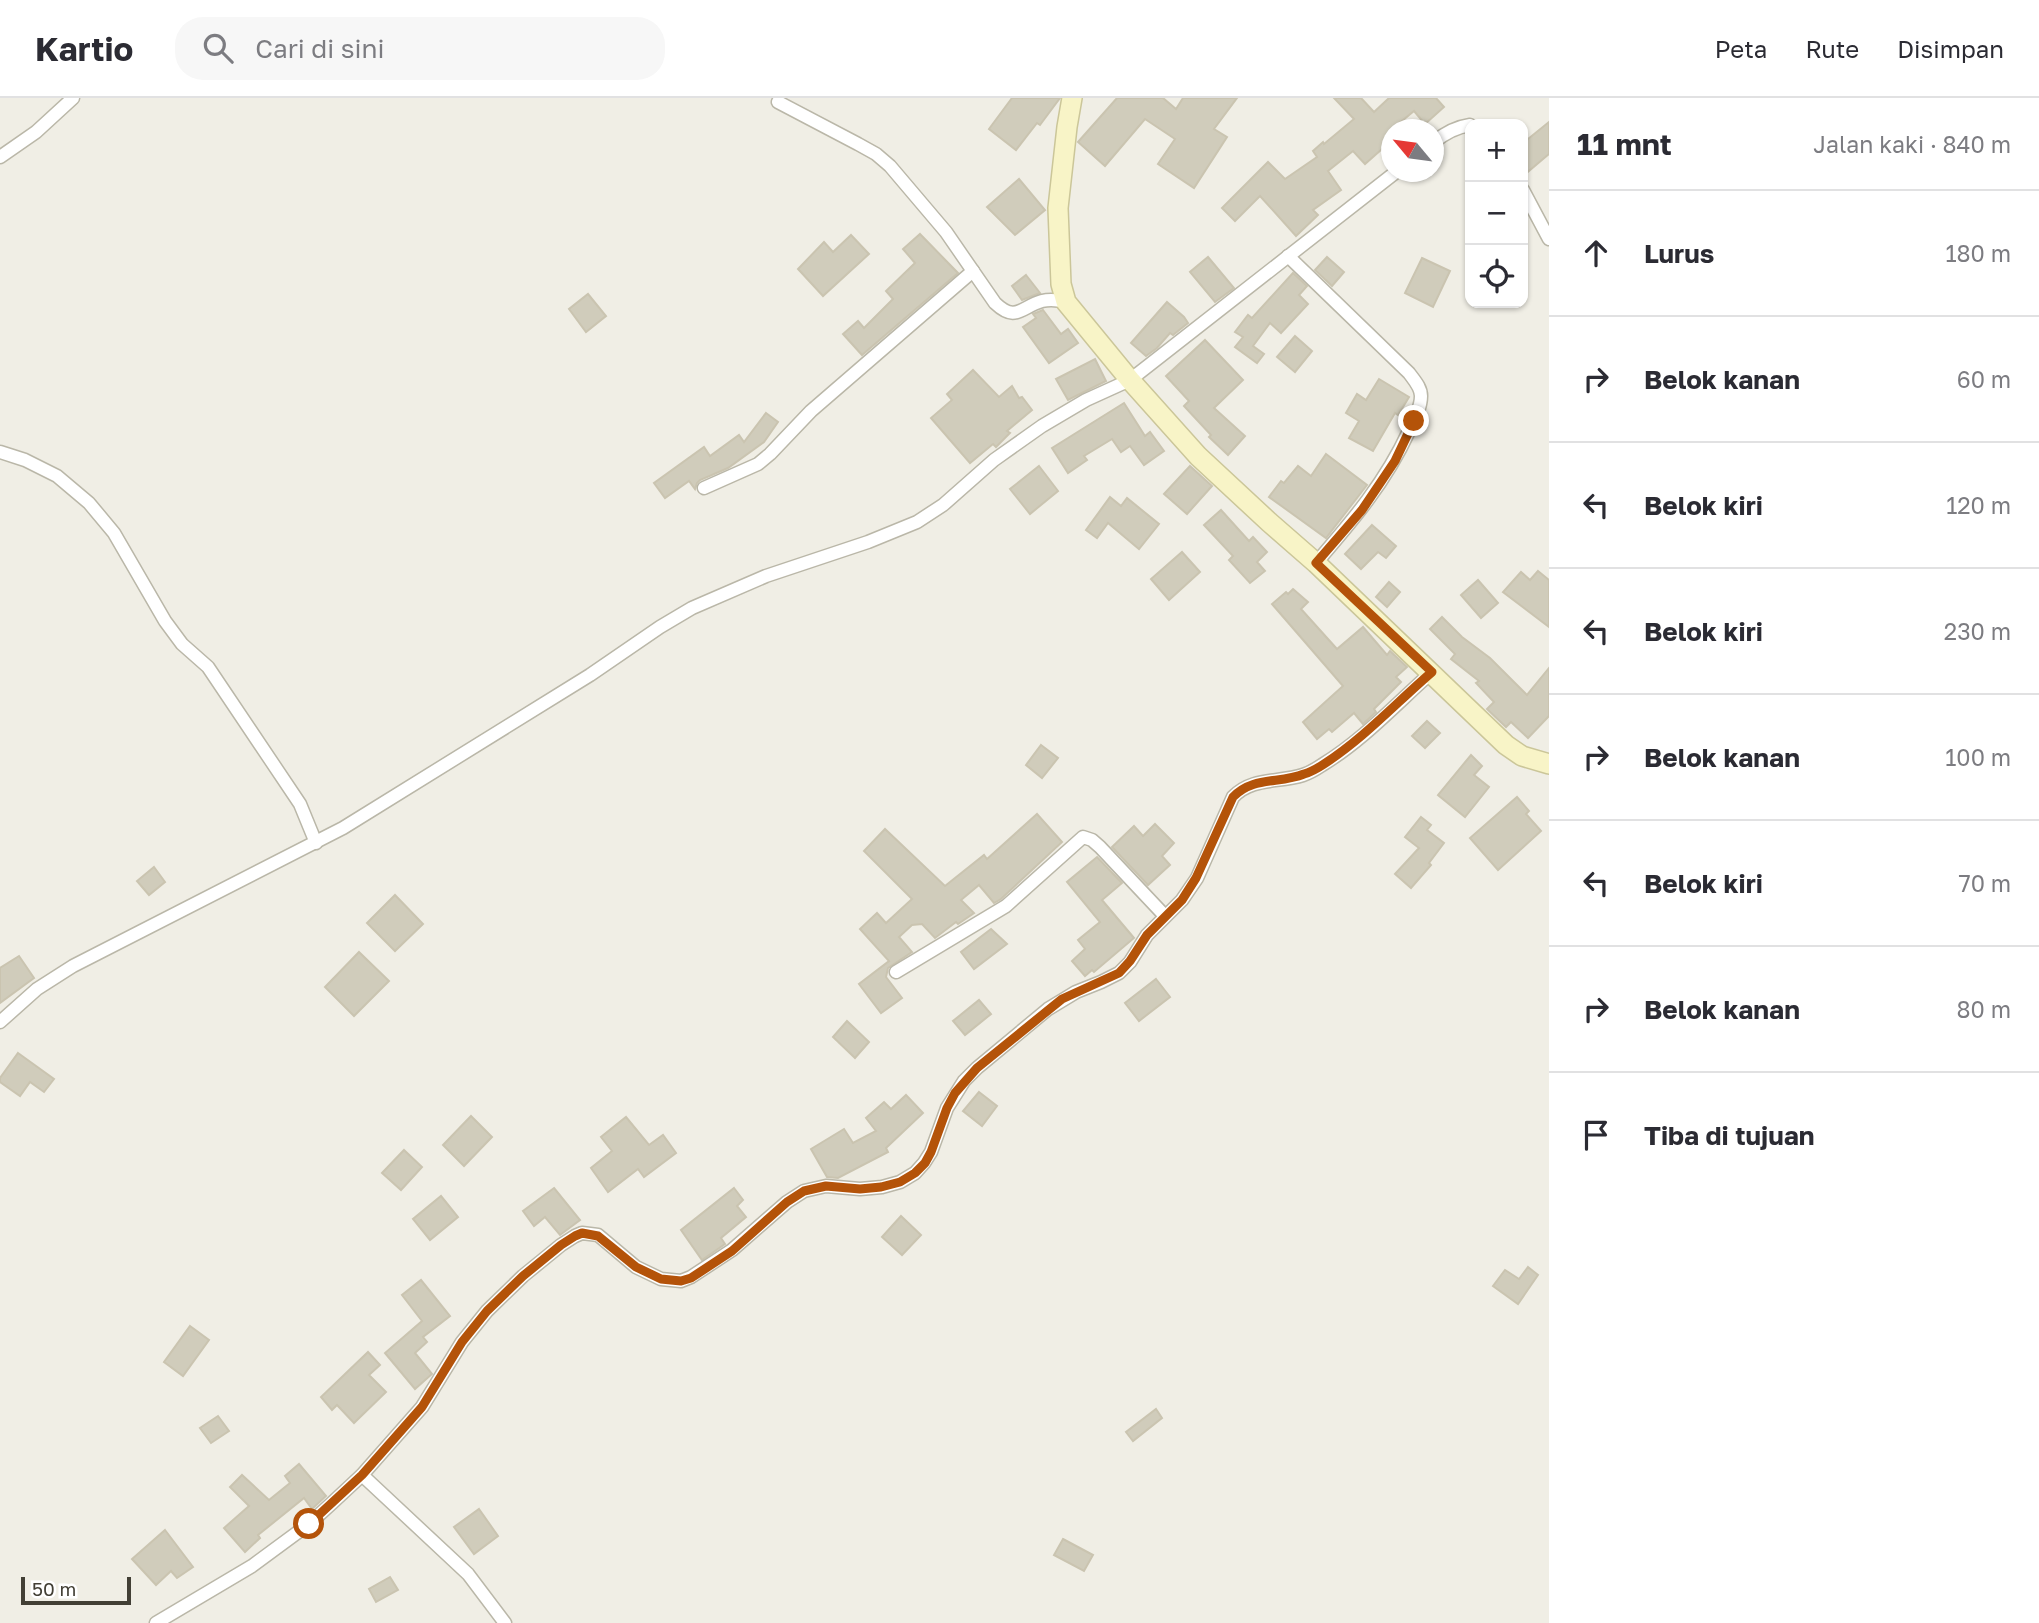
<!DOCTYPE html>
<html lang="id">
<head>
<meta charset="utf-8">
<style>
	body { margin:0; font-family:"Golos Text",sans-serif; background:#f7f7f7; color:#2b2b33 }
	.controls { position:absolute; right:21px; top:21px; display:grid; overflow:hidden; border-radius:14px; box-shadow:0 2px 5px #0004 }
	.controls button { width:63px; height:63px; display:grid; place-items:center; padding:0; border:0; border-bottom:2px solid #e1e1e2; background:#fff; color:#2b2b33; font:35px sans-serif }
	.compass { position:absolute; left:1381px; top:21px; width:63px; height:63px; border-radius:50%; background:#fff; box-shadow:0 2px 5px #0004; rotate:299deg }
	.scale { position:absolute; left:21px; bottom:18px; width:110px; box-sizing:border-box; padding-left:7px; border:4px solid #423f35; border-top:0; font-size:19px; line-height:24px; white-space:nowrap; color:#423f35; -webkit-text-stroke:5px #fff; paint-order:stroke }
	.stop { position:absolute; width:21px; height:21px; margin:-16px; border:5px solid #b45309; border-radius:50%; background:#fff }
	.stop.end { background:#b45309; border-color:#fff; box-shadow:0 2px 7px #0008 }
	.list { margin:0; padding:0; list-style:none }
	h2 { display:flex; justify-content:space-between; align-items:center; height:91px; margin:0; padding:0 28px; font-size:30px }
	h2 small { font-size:23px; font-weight:400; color:#7c7c81 }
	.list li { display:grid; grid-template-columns:46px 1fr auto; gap:21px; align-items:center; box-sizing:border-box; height:126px; padding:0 28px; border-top:2px solid #e1e1e2 }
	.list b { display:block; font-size:26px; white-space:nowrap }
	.list em { font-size:23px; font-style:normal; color:#7c7c81 }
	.icon { flex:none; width:38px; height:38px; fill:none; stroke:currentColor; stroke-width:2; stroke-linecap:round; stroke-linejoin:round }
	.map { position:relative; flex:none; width:1549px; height:1525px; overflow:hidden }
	header { display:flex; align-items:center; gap:42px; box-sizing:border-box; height:98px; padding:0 35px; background:#fff; border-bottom:2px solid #e1e1e2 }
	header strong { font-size:33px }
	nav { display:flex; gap:38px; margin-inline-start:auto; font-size:24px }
	.search { width:490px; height:63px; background:#f7f7f7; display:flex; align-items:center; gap:18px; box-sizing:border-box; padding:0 24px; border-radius:28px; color:#7c7c81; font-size:26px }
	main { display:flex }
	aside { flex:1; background:#fff }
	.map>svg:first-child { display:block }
</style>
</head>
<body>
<header>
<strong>Kartio</strong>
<div class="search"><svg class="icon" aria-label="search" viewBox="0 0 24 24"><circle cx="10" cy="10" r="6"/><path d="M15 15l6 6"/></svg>Cari di sini</div>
<nav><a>Peta</a><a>Rute</a><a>Disimpan</a></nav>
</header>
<main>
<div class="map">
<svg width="1549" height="1525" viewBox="0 0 1549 1525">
	<rect width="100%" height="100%" fill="#f0eee5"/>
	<g fill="#d0ccbb" stroke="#cac4b0" stroke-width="2">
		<polygon points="1012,0 1060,0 1040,27 1037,25 1016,52 989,31"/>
		<polygon points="1117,0 1163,0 1176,11 1183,0 1237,0 1214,31 1227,39 1194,90 1158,66 1175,41 1145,21 1105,68 1078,44"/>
		<polygon points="1334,0 1361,0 1374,14 1389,0 1436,0 1444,9 1425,26 1414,13 1391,32 1391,43 1365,66 1353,53 1328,73 1341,92 1313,112 1318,117 1296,138 1260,98 1235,123 1222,110 1268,64 1285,81 1317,59 1313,53 1323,44 1324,46 1354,21"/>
		<polygon points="1549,24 1549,56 1523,78 1523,45"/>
		<polygon points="1019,81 1045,112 1015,137 987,109"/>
		<polygon points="920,136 958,175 862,257 843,236 858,223 864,230 893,201 886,193 915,165 903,151"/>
		<polygon points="851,137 869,156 823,198 798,171 824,144 833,154"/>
		<polygon points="1208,159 1234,190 1215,204 1190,174"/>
		<polygon points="1327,159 1344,174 1332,188 1315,172"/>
		<polygon points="1422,160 1450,173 1433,209 1405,195"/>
		<polygon points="1293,175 1307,188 1299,197 1308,206 1281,235 1270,225 1253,248 1264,256 1257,265 1235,249 1243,239 1235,234 1248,217 1252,220"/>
		<polygon points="1026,177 1040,195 1022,202 1012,188"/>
		<polygon points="588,196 606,218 586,234 569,211"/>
		<polygon points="1167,204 1184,219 1188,225 1173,237 1170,235 1157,250 1146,258 1131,245"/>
		<polygon points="1043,212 1061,236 1068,231 1078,245 1049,265 1023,229 1036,220 1033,216"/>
		<polygon points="1295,238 1312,253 1295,274 1277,259"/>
		<polygon points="1205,242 1243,282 1214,310 1245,338 1228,357 1209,339 1211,337 1184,308 1189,303 1166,278"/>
		<polygon points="1095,261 1106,283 1068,302 1056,281"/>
		<polygon points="973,272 999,299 1012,288 1019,300 1022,299 1032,312 1007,333 1010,335 996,349 993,346 970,365 931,320 952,302 947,296"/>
		<polygon points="1379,281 1409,299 1398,317 1395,315 1373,353 1349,340 1359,323 1346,315 1357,296 1366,302"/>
		<polygon points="1124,305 1145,338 1150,334 1164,353 1144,367 1130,348 1121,354 1112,341 1084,358 1087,362 1068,375 1052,350"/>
		<polygon points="766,315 778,324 764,344 728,370 700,382 697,385 695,391 689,383 665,400 654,385 704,349 710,358 739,337 744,344"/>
		<polygon points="1326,356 1367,387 1326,440 1269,399 1281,383 1284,385 1298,368 1311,378"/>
		<polygon points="1039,368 1058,393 1030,416 1010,391"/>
		<polygon points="1190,368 1212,388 1187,416 1164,396"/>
		<polygon points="1110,399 1121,408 1127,400 1159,426 1139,451 1108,425 1097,440 1086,432"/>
		<polygon points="1221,412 1249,443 1253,439 1267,454 1257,464 1265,473 1250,485 1229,462 1233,458 1204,427"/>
		<polygon points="1372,427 1396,448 1386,460 1378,454 1361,471 1345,456"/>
		<polygon points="1182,454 1200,474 1169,502 1151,481"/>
		<polygon points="1538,473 1549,482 1549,529 1503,494 1521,474 1530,482"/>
		<polygon points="1478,482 1498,505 1481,520 1461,497"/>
		<polygon points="1389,484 1400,494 1387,509 1376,499"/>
		<polygon points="1293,491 1308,504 1301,511 1337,551 1363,529 1387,557 1390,553 1407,569 1396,579 1401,584 1374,611 1376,614 1363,626 1354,615 1332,634 1329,631 1317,641 1303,624 1343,588 1272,506 1286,494 1288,496"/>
		<polygon points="1442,519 1462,539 1490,560 1527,597 1549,570 1549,618 1528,640 1511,624 1506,629 1487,611 1494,604 1476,585 1479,583 1451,561 1455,556 1430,531"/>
		<polygon points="1427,623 1440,635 1425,650 1412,638"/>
		<polygon points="1041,647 1058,660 1042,680 1026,667"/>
		<polygon points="1471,657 1482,668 1474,677 1489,689 1465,719 1438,697"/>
		<polygon points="1517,699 1529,713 1526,716 1541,733 1498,772 1470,740"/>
		<polygon points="1037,716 1062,744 1001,801 994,805 979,787 961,802 974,815 958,826 956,824 935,840 922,826 912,827 899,839 912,854 888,870 886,879 902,900 881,915 859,886 889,863 860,831 877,815 886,825 912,801 864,753 885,731 945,788 984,757 987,761"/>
		<polygon points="1421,719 1431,727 1427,732 1444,745 1429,765 1431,767 1411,790 1395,776 1419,750 1405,739"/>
		<polygon points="1155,726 1174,745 1162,758 1170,767 1148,787 1112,749 1134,728 1143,738"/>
		<polygon points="1097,759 1122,785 1102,802 1134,840 1094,874 1092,872 1085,878 1072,863 1085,851 1078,842 1100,824 1067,784"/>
		<polygon points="154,769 165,784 149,797 137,783"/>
		<polygon points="395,797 423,826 395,853 367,825"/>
		<polygon points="991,831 1007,846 974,871 961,854"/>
		<polygon points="359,854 389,883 354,918 325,889"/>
		<polygon points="19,858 34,880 0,905 0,870"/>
		<polygon points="1156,881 1170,899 1139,923 1125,905"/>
		<polygon points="979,902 991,916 965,937 953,923"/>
		<polygon points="847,923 869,944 855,960 833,939"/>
		<polygon points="18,955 54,981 44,994 30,984 20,998 0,984 0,980"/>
		<polygon points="979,994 997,1008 982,1028 963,1013"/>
		<polygon points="906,997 923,1015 886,1050 888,1054 838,1080 827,1079 811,1051 844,1031 853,1045 876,1033 866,1020 884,1004 891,1011"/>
		<polygon points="471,1018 492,1039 464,1068 443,1047"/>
		<polygon points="626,1019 649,1047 663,1037 676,1055 644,1079 638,1071 608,1094 591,1070 612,1053 601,1039"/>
		<polygon points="404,1052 422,1069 401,1092 382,1075"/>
		<polygon points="554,1090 580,1122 560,1137 545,1119 534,1128 523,1113"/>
		<polygon points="734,1090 743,1102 737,1108 746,1119 721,1140 725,1146 702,1162 681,1132"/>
		<polygon points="441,1098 458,1119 430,1142 413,1121"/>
		<polygon points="901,1118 921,1137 902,1157 882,1139"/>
		<polygon points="1528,1169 1538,1177 1518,1206 1493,1188 1505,1172 1519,1181"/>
		<polygon points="421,1182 450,1218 423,1239 427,1244 415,1255 432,1276 415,1291 385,1255 422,1223 402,1197"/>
		<polygon points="190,1228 209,1242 183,1278 164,1264"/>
		<polygon points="368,1254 380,1267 369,1277 386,1294 354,1325 337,1307 332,1312 321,1299"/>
		<polygon points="1156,1311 1162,1320 1133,1343 1126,1334"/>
		<polygon points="218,1318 229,1333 211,1345 200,1330"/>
		<polygon points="299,1366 326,1398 312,1411 304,1400 258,1437 260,1440 245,1454 224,1430 249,1408 230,1389 242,1377 269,1402 290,1385 285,1378"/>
		<polygon points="479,1411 498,1438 474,1456 454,1429"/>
		<polygon points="165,1432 193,1469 177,1480 171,1473 156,1487 132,1461"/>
		<polygon points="1063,1441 1093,1457 1084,1473 1054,1457"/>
		<polygon points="390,1479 398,1492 376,1504 369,1491"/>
	</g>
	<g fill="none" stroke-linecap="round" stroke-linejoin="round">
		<defs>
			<g id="street">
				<path d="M778 4 858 46 876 56 890 68 946 134 995 205C1016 225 1021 209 1042 203 1050 201 1058 202 1066 204"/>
				<path d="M1434 44C1445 35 1456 29 1470 27"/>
				<polyline points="0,59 36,34 73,0"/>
				<polyline points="1523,92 1549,141"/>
				<path d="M1288 158 1409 275C1414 282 1421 289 1421 298 1421 310 1414 323 1409 333 1385 385 1353 422 1316 465"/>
				<polyline points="0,354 25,362 57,378 89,405 114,435 165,523 182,546 208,569 300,706 316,745"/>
				<polyline points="704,390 758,366 770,356 811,313 973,173"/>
				<polyline points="896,874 1006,808 1083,739 1092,742 1100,749 1165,818"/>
				<polyline points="0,924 37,891 73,868 343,730 590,577 660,529 692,510 766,478 868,444 917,424 943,407 994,362 1042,328 1086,302 1130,282 1396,74"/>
				<polyline points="362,1377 468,1476 505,1525"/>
				<path d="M156 1525 252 1468 309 1426 332 1405 362 1377 422 1309 462 1244 487 1213 523 1178 561 1147 575 1138 582 1135 598 1137 636 1169 661 1181 681 1183 691 1179 732 1152 787 1104 804 1093 826 1088 860 1091 882 1089 900 1084 915 1075 924 1065 931 1054 947 1010 964 983 977 970 1048 911 1076 894 1101 884 1119 875 1130 864 1147 837 1182 802 1197 780 1233 699C1252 679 1278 685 1303 677 1309 675 1316 671 1322 667 1363 642 1396 606 1432 574"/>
			</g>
			<polyline id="secondary" points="1072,0 1067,29 1058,110 1061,186 1066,204 1130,282 1198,358 1269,424 1316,465 1506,647 1522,658 1549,666"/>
		</defs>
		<use href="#street" stroke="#bab7a8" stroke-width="15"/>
		<use href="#secondary" stroke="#cbc699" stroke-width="22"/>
		<use href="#street" stroke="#fff" stroke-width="12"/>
		<use href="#secondary" stroke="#f8f4c7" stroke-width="19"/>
	</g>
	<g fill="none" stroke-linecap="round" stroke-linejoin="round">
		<path stroke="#b45309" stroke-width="9" d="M309 1426 362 1377 422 1309 462 1244 487 1213 523 1178 561 1147 575 1138 582 1135 598 1138 636 1169 661 1181 681 1183 691 1180 732 1153 787 1104 804 1093 826 1088 860 1091 881 1089 900 1084 915 1075 925 1065 931 1054 947 1010 955 995 977 970 1062 901 1119 875 1130 863 1147 837 1182 802 1196 780 1233 699C1253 678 1279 686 1304 676 1311 674 1318 670 1324 666 1364 640 1396 605 1432 574L1316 465 1362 412 1395 363 1414 323"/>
	</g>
</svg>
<div class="controls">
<button>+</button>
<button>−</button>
<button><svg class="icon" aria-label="locate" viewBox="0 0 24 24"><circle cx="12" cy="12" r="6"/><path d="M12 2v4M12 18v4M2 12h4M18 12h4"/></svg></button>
</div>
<svg class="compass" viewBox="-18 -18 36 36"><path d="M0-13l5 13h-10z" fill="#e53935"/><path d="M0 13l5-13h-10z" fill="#7c7c81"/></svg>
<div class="scale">50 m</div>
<div class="stop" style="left:309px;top:1426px"></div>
<div class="stop end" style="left:1414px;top:323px"></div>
</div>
<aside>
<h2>11 mnt<small>Jalan kaki · 840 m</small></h2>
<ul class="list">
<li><svg class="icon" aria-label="ahead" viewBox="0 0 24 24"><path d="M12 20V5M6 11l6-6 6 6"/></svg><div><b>Lurus</b></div><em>180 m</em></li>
<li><svg class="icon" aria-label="right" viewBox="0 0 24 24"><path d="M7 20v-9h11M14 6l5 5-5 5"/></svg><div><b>Belok kanan</b></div><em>60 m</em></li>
<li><svg class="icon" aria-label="left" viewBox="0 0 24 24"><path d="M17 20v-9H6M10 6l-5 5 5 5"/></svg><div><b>Belok kiri</b></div><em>120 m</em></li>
<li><svg class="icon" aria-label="left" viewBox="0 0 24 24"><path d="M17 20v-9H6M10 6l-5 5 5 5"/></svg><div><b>Belok kiri</b></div><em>230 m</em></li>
<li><svg class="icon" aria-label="right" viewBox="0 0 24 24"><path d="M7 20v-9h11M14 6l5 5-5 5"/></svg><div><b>Belok kanan</b></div><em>100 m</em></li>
<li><svg class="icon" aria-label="left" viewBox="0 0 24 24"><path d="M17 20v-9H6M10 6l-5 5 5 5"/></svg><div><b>Belok kiri</b></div><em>70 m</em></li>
<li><svg class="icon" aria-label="right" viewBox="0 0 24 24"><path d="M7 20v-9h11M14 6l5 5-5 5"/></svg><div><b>Belok kanan</b></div><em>80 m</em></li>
<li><svg class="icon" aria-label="arrive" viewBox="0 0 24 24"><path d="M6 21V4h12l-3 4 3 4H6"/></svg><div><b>Tiba di tujuan</b></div></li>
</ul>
</aside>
</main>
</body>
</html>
